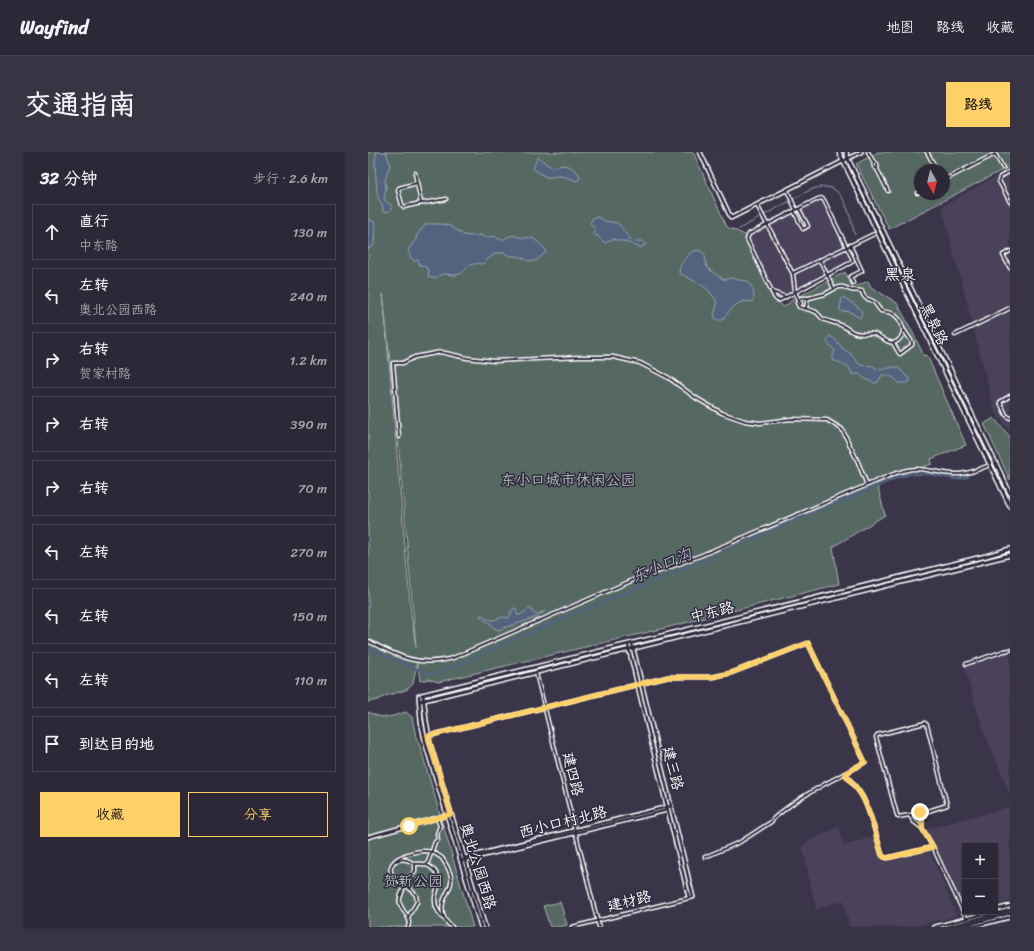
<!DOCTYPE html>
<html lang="zh">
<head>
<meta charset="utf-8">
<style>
	body { margin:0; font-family:Sriracha,"LXGW WenKai TC",sans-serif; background:#383443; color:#f1f3f6 }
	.controls { position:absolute; right:12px; bottom:12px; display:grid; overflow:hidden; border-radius:0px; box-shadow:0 1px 3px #0004 }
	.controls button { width:36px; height:36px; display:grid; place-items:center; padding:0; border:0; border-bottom:1px solid #484453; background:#2c2838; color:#f1f3f6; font:20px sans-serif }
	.compass { position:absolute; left:546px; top:12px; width:36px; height:36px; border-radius:50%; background:#2c2838; box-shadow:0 1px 3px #0004; rotate:172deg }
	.stop { position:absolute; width:12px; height:12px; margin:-9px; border:3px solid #ffd166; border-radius:50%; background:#fff }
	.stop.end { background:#ffd166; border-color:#fff; box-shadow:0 1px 4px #0008 }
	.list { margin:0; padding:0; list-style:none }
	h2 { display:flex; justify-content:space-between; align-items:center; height:52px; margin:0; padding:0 16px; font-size:17px }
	h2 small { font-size:13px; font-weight:400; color:#a6a6ae }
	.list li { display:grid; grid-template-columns:26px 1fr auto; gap:12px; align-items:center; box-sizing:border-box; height:56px; margin:0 8px 8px; padding:0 8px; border:1px solid #484453; border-radius:0px }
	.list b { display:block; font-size:15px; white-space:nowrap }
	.list p { margin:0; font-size:13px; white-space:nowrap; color:#a6a6ae }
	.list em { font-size:13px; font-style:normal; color:#a6a6ae }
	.actions { display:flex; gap:8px; padding:12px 16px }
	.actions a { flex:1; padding:9px 0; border:1px solid #ffd166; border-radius:0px; text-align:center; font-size:14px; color:#ffd166 }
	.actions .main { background:#ffd166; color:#111 }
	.icon { flex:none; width:22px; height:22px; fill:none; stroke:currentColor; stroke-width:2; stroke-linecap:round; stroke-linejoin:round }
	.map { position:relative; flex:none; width:642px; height:775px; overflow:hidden; border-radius:0px }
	header { display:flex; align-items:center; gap:24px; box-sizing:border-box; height:56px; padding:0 20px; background:#2c2838; border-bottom:1px solid #484453 }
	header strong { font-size:19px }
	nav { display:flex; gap:22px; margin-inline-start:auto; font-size:14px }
	.intro { display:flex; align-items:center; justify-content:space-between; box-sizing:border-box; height:96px; padding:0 24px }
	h1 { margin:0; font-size:28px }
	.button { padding:10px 18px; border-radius:0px; background:#ffd166; color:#111; font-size:14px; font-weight:700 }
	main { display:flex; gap:24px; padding:0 24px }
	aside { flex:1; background:#2c2838; border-radius:0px; box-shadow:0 1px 3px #0004 }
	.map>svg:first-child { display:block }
</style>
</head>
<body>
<header>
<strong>Wayfind</strong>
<nav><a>地图</a><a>路线</a><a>收藏</a></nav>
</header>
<div class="intro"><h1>交通指南</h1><a class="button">路线</a></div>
<main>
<aside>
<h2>32 分钟<small>步行 · 2.6 km</small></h2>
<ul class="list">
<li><svg class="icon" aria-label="ahead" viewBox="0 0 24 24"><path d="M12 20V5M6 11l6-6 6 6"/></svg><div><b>直行</b><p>中东路</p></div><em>130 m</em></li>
<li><svg class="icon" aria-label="left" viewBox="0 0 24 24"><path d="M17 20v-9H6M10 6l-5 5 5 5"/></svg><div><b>左转</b><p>奥北公园西路</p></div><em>240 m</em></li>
<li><svg class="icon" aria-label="right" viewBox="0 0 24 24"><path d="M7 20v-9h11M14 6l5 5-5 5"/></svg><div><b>右转</b><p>贺家村路</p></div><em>1.2 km</em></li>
<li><svg class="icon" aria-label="right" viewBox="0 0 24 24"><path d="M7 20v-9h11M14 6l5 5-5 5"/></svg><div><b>右转</b></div><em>390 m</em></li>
<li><svg class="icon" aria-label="right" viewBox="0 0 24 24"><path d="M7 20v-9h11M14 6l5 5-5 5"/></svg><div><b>右转</b></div><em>70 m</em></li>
<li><svg class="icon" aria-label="left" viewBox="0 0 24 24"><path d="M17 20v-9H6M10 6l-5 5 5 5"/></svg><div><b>左转</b></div><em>270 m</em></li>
<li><svg class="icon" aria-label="left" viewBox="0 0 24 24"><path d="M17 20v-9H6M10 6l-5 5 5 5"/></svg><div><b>左转</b></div><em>150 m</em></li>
<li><svg class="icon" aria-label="left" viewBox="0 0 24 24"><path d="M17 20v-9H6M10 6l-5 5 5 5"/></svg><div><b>左转</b></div><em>110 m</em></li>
<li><svg class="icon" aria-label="arrive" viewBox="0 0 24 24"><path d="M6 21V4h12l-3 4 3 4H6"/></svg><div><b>到达目的地</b></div></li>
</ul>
<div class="actions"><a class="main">收藏</a><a>分享</a></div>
</aside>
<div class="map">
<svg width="642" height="775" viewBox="0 0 642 775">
	<rect width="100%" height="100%" fill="#3b354a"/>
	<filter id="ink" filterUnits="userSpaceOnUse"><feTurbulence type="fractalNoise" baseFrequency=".025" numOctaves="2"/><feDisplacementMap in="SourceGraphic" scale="8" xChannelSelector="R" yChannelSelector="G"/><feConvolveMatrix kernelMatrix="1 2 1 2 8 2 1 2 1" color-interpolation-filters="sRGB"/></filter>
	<g filter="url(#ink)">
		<g fill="#49425a">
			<polygon points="642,16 642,280 627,260 574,55"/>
			<polygon points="450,48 455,49 484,109 417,143 405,139 380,87 382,83"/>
			<polygon points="642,497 642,642 615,577 595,512"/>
			<polygon points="642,655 642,690 640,691 642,695 642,749 627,754 627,694 597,694 597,760 604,760 597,762 578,718 558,677"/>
			<polygon points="471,674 476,694 506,684 513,706 560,695 589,764 543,775 482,775 475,748 448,757 434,693"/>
		</g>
		<g fill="#556962" stroke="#aab4b0" fill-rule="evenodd">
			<path d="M0 0H325L359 75 377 83 404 145 416 155 424 148 477 120 485 136 500 129 503 135 529 151 543 177 556 204 559 203 598 293 563 307 564 312 529 323 509 332 517 363 465 395 471 432 293 477 70 530 61 527 52 529 49 510 45 532 38 538 17 544 10 548 0 550ZM15 142 30 287 48 495 43 462Z"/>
			<path d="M510 0H642V14L521 77 488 12ZM552 18H576V42H552Z"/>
			<polygon points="626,266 642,285 642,328 616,272"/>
			<path d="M0 560C17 568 21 565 38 560L44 565 48 585 52 594 105 775H0Z"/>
			<polygon points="192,750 199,773 191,775 182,775 175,754"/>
		</g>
		<g fill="#53647e" stroke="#98a2b2">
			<path d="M9 0H18L21 9 22 13 17 28 18 37 16 46 18 50 22 52 24 56C22 60 19 60 15 60L14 52 11 48 9 40 7 13V7Z"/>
			<path d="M170 5 180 13 184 15 195 13 203 15 211 22 212 27 208 29C203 26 195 24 189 24 186 24 182 26 179 25 174 23 168 20 165 16Z"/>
			<polygon points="230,65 237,69 250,71 263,88 266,89 275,89 277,92 277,93 274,95 270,95 264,92 260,91 258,90 245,87 237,91 231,85 226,82 227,77 222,71 225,66"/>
			<polygon points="0,67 6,70 7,72 6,93 4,95 0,97"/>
			<path d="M58 72H75L82 74 96 83 104 84 113 83 118 86C128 82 126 86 135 88 145 80 147 85 156 86 160 86 163 85 166 87 170 90 174 94 178 98L177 101 168 109H161L150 104H143L136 101H128L119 108 115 112C96 109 100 122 87 123 83 124 79 121 75 122 68 124 69 128 60 125L61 119 58 115 52 113 50 108 46 109 43 106 40 99 43 94 48 87 49 83Z"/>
			<path d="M330 98C340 101 336 108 339 115 341 118 351 125 355 127 358 128 362 126 365 126 371 130 377 127 380 130 385 134 388 145 384 150 371 146 361 158 355 168H350L347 166 346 162C348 159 348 155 349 152L348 148 341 139 334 133 311 121C312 108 317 110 323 100Z"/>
			<polygon points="475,145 490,155 494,160 492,166 480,159 474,160 472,158 472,152 474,151 473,147"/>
			<path d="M462 184C468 187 471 192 475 197 478 199 481 200 483 202 486 205 487 209 491 212 499 216 501 210 511 218L526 215H530L538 224 541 226 542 229 539 231H531C526 225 522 223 514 223L510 230 507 231 497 227 491 222H484C481 211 474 212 465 208V203L467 200 466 197 460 192 459 188Z"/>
			<path d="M146 456H147L149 458 148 460 149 463H152L163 456V457L167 463 177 459 169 465 130 478 126 476 122 471 115 467 112 464 113 463H114C120 468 124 470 131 466H132L134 465 140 466 143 462V459L145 458Z"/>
		</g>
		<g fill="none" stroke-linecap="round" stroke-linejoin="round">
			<g stroke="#98a2b2" stroke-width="1">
				<path d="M425 47C432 44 440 38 448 36 477 28 481 63 487 83"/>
				<polyline points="396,63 422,49"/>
				<polyline points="371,77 393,65"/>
			</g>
			<polyline stroke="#53647e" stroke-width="2.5" points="0,496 58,521 71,521 192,468 254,442 285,430 419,372 528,326 541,322 560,322 589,327 600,325"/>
			<defs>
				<g id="minor">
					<path d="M500 0 505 9 506 15 509 17C510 12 509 11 505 9"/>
					<polyline points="559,0 569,18"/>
					<polyline points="509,17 520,39"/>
					<polyline points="642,19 632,25 631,29 642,50"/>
					<polyline points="47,21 53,51"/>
					<polyline points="576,28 627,2 635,16"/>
					<path d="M49 31 31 36 30 38 34 53 36 55C50 51 64 50 78 47"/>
					<polyline points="419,38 428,58 381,82 379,87 407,146 409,148 412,148 484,110 485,108 456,48 453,46 450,47 428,58"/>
					<polyline points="549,41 552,40"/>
					<polyline points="389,53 425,122 427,140 433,152"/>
					<polyline points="426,59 435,77 440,74 431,57"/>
					<polyline points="482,93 494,119 482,125 485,131"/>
					<polyline points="642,99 635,103 642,116"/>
					<path d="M452 108 466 137 457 142 441 146H433L429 151 431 155C437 157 442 157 448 160 451 162 452 165 455 167 461 170 469 171 475 174 479 176 482 179 485 180 492 184 500 180 507 182 515 185 525 198 533 185 538 178 533 168 527 163 523 160 518 160 513 159 510 156 509 153 506 150 500 145 496 149 494 139 491 138 487 139 483 138 475 135 475 133 466 137"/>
					<polyline points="425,121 506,82"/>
					<polyline points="404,140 418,145"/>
					<polyline points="438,156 440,146"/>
					<polyline points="587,183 642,156"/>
					<polyline points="525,191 531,201 532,202 544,193 544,190 536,178"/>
					<polyline points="642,244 632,250 638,263 642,266"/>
					<polyline points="31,285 25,211 35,211 47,205 73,200 99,206 126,209 212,205 245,205 272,211 301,226 328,246 354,261 377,269 392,271 423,267 459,268 474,277 490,310 499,333"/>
					<path d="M0 489C12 495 25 502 38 506 54 511 70 510 85 506L277 423 292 419 334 403 523 323C531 320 539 317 548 317 562 317 577 323 592 322 601 321 610 318 619 314"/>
					<polyline points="598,512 636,499 642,498"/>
					<polyline points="168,521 231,775"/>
					<path d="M56 585 300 525H344L363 521 440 491 497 610C470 626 441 638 416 658 411 662 406 665 403 670L372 690 337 705"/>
					<path d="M477 622C483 629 489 636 494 644 504 662 508 684 514 703L516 705 519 706 565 695"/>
					<polyline points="542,664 546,670 554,676 554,661 530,665 529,663 508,585 509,583 557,571 559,573 579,653 554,661"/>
					<polyline points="554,676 565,695 600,770"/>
					<path d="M28 709C36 706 40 708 47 712V719L38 728V733L48 743 49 750 40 765 41 771 40 775"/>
					<path d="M47 712C61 710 72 719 70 734 69 740 66 744 67 749 67 757 71 760 75 766"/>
					<polyline points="59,713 67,690 70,688 69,682 72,674 69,666"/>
					<path d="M40 765C36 759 30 753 32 746 33 742 36 738 35 734 33 726 20 725 23 715 26 703 53 697 63 700 67 701 71 704 74 706 78 712 85 724 83 731 82 736 79 741 77 745 72 756 74 768 84 775"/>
					<polyline points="204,775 325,745"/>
				</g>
				<g id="tertiary">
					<polyline points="332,0 363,66 493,0"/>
					<polyline points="264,492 325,745"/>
					<polyline points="260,493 321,746"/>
					<polyline points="0,685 83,662"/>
					<polyline points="96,706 303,654"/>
					<polyline points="93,709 300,658"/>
					<polyline points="627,758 642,754"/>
					<polyline points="567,775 623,760"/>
					<polyline points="603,775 642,765"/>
				</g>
				<g id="secondary">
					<polyline points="54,543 618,404 642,397"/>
					<polyline points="52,549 642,403"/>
					<polyline points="580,775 642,758"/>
					<polyline points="591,775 642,761"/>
				</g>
				<g id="primary">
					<polyline points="471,0 642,354"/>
					<polyline points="478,0 480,7 642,341"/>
					<polyline points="55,543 58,569 62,592 117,775"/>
					<polyline points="51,544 53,569 58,593 113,775"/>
				</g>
			</defs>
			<use href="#minor" stroke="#fff" stroke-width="5"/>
			<use href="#tertiary" stroke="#fff" stroke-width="5.5"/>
			<use href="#secondary" stroke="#fff" stroke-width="6"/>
			<use href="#primary" stroke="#fff" stroke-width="6"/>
			<use href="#minor" stroke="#2f2a3d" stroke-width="2"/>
			<use href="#tertiary" stroke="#2f2a3d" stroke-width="2.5"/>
			<use href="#secondary" stroke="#2f2a3d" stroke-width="3"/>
			<use href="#primary" stroke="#2f2a3d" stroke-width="3"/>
		</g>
	</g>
	<g fill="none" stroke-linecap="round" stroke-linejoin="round" filter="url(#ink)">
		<path stroke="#ffd166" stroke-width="5" d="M41 674 83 662 60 584 300 525H344L363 521 440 491 497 610 477 622C483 629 489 636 494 644 503 661 508 684 514 703L516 705 519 706 565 695 554 676V661L552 660"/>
	</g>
	<g text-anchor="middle" stroke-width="3" stroke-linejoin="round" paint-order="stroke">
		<g font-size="15" fill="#fff" stroke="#2f2a3d">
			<text transform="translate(566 172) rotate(64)" y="5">黑泉路</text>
			<text transform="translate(344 460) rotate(-14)" y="5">中东路</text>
			<text transform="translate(305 616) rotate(76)" y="5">建三路</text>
			<text transform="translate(205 622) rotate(76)" y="5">建四路</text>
			<text transform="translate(195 670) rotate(-14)" y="5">西小口村北路</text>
			<text transform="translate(110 714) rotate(73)" y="5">奥北公园西路</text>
			<text transform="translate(261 749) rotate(-14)" y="5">建材路</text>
		</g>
		<g font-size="15" fill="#b2bcb8" stroke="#2f2a3d">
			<text x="200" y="333">东小口城市休闲公园</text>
			<text x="45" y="734">贺新公园</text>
		</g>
		<g font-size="16" fill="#fff" stroke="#2f2a3d">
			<text x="532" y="128">黑泉</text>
		</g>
		<g font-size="16" font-style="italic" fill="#b2b9c5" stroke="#2f2a3d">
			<text transform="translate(293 413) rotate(-23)" y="6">东小口沟</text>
		</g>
	</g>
</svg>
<div class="controls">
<button>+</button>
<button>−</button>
</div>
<svg class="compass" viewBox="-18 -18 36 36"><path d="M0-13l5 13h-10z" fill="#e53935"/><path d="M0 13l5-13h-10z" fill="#a6a6ae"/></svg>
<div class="stop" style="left:41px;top:674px"></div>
<div class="stop end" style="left:552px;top:660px"></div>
</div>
</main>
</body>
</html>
